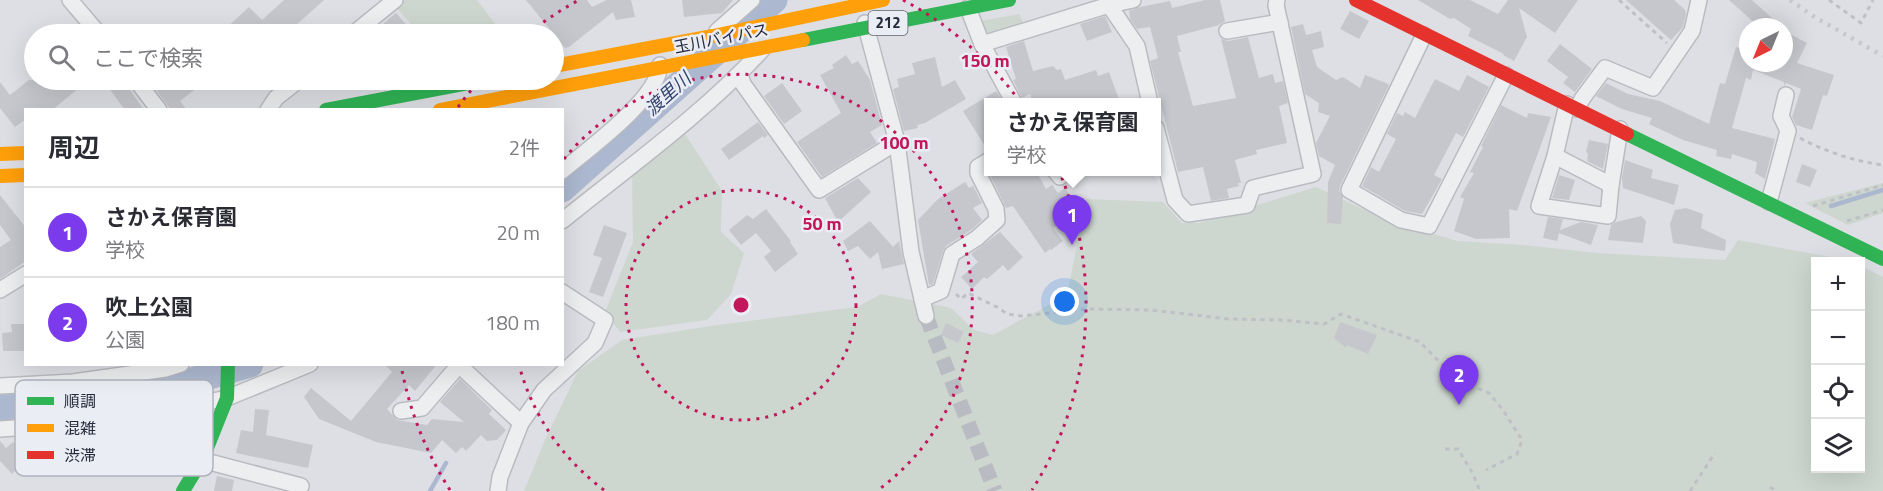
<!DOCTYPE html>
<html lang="ja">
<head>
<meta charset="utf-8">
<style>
	body { margin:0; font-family:"Titillium Web","Noto Sans JP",sans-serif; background:#f2f2f3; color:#2b2b33 }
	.controls { position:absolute; right:18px; bottom:18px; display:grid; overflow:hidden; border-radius:0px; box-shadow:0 6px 24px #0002 }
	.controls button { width:54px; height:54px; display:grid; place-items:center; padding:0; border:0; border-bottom:2px solid #e1e1e2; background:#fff; color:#2b2b33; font:30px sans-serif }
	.compass { position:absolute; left:1739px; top:18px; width:54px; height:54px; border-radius:50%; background:#fff; box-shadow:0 6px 24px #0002; rotate:223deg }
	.you { position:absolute; left:1065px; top:302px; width:21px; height:21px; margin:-15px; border:4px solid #fff; border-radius:50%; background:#1a73e8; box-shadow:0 0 0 9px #1a73e833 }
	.badge { display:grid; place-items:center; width:39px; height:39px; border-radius:50%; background:#7c3aed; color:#fff; font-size:20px; font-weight:700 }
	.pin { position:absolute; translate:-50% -50px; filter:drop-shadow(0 2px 3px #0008) }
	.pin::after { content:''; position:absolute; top:32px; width:21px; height:18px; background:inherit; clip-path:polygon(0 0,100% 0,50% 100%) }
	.popup { position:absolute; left:984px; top:98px; width:177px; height:78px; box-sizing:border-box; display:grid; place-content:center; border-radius:0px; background:#fff; filter:drop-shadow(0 2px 4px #0005); font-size:20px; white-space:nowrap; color:#7c7c81 }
	.popup b { font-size:22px; color:#2b2b33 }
	.popup::after { content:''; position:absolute; left:50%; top:100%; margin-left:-12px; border:12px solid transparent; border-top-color:#fff }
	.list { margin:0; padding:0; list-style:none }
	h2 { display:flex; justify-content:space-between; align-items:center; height:78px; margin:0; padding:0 24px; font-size:26px }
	h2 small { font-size:20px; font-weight:400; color:#7c7c81 }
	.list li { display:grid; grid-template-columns:39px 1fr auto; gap:18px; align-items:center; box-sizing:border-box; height:90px; padding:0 24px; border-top:2px solid #e1e1e2 }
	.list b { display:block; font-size:22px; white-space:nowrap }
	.list p { margin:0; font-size:20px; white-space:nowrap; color:#7c7c81 }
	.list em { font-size:20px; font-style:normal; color:#7c7c81 }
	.icon { flex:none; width:33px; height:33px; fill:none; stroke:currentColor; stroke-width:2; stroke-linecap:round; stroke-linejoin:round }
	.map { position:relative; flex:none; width:1883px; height:491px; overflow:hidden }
	.search { position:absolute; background:#fff; box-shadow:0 6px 24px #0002; left:24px; top:24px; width:540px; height:66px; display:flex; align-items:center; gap:15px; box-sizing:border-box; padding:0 21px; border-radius:33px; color:#7c7c81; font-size:22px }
	.panel { position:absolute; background:#fff; box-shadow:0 6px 24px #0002; left:24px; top:108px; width:540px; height:258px; border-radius:0px }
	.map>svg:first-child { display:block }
</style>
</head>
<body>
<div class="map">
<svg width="1883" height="491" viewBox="0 0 1883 491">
	<rect width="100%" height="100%" fill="#dedfe4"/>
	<g fill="#cdd7cf">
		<polygon points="400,0 477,0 502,33 523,25 530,34 420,34 394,5"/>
		<polygon points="1019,14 1025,26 986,38 981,21"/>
		<polygon points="685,134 722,191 721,232 744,253 731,294 707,320 620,332 605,312 633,242 632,174"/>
		<polygon points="1883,183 1883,213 1848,225 1805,203"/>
		<polygon points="1316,187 1382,218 1457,241 1523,245 1597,253 1725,260 1738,240 1852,261 1816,262 1816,468 1860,468 1861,266 1883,277 1883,491 524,491 545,440 578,371 622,340 710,326 857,307 881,294 951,308 974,330 993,335 1067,295 1086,199 1163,202 1182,223 1199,223"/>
	</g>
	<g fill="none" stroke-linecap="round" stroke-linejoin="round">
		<g stroke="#acb8cf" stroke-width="4.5">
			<polyline points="1831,206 1883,190"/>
			<polyline points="430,491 446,463"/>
		</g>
		<g stroke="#acb8cf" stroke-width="27">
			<polyline points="562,189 774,0"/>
			<polyline points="0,408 47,406 171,387 250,364"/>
		</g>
	</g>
	<g fill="#c6c7cc">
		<polygon points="284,0 324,0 286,34 220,34 249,7 262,20"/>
		<polygon points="526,0 587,0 592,7 607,0 631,0 635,17 616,20 613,12 569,47 565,48"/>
		<polygon points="682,0 733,0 722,13 684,17"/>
		<polygon points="1205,0 1220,0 1225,21 1219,25 1177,36 1181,52 1178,52 1193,106 1236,98 1221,39 1229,41 1248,37 1259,78 1273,74 1275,83 1283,81 1288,103 1279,106 1287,143 1256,150 1257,154 1235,160 1241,183 1238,183 1239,186 1227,189 1229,198 1211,201 1203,167 1178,172 1150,61 1158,58 1150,27 1137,29 1130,19 1129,11 1140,7 1170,1 1172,8"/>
		<polygon points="1418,0 1470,0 1498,14 1508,0 1578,0 1555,33 1519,8 1527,37 1514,61 1503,55 1504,54 1468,36 1471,29 1454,18 1450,19"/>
		<polygon points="1626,0 1674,0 1685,10 1686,14 1683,27 1671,40"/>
		<polygon points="1729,0 1752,0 1782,27 1759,27"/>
		<polygon points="1350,11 1369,21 1359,39 1340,29"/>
		<polygon points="396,13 414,34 371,34"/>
		<polygon points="1105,16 1112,32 1087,41 1080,24"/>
		<polygon points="1303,24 1306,35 1321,31 1324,47 1312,50 1317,67 1336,80 1343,77 1360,88 1365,75 1386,83 1389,85 1340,186 1339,191 1343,197 1341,224 1327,223 1328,182 1335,165 1319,156 1316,143 1330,116 1318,112 1319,103 1305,94 1291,27"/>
		<polygon points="1784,31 1807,43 1797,63 1834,75 1827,96 1823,95 1812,130 1796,125 1792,117 1801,89 1786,83 1784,86 1784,82 1753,70 1751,80 1746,78 1732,128 1775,139 1765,179 1755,173 1757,162 1732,154 1731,159 1716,156 1717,150 1683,140 1649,124 1652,118 1622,109 1596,96 1606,83 1628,94 1660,101 1709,124 1720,83 1725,84 1736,47 1748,51 1748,63 1784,63"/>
		<polygon points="1024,41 1033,71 1053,66 1057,70 1061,69 1065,80 1096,70 1098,76 1109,72 1120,102 1033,102 1030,94 1022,98 1013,80 1016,79 1006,47"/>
		<polygon points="1560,44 1592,69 1575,92 1563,83 1568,77 1547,61"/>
		<polygon points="846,55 852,64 858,61 870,80 882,125 870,132 877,143 822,177 797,142 841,113 820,75 834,68 832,65"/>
		<polygon points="935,57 942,87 955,80 966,99 925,123 917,125 918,128 904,131 893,89 899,87 897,79 915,74 912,63"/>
		<polygon points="1467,75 1489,87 1463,137 1456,133 1434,175 1442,179 1422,214 1405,211 1362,186 1371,167 1379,172 1396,139 1387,134 1397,113 1403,116 1405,112 1415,118 1435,79 1459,91"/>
		<polygon points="29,80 89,80 52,110 26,110 26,119 15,127 0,108 0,82 10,95"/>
		<polygon points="103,80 123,80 144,110 125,110"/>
		<polygon points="171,80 190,80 197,88 180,101 187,110 171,110 157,91"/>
		<polygon points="782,83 802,111 784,124 764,96"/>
		<polygon points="996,91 1003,102 988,102 988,151 963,111"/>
		<polygon points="1501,105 1527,118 1528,113 1551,117 1517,211 1509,209 1510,238 1476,239 1454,231 1464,199 1460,197 1474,173 1470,172 1483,147 1481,146"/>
		<polygon points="758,122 768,135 764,138 763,136 729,160 721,149"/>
		<polygon points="1589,140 1608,144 1603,169 1587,161 1588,154 1586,152"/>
		<polygon points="1625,160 1653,170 1651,178 1679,185 1674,205 1623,188 1622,178"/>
		<polygon points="1802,164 1817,170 1810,187 1796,182"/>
		<polygon points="995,171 1036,171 1046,189 1052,185 1058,193 1065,188 1080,209 1053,228 1063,241 1051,250 1050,249 1045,253 1013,206 1006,208 990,175"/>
		<polygon points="1559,175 1575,180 1569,200 1552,198"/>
		<polygon points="858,178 871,192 838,222 825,198"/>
		<polygon points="965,182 969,188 973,186 982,203 973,208 982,220 971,230 946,246 943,251 933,284 929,285 918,220 938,199"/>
		<polygon points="0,195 26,228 26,261 0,279 0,247 11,240 0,225"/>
		<polygon points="1686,208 1703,214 1701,228 1726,240 1725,251 1673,243 1670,224 1675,210"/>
		<polygon points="766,209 791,241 790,242 798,254 775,272 764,257 771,251 756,233 741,245 729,230 747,215 753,219"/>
		<polygon points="1641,216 1646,221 1643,243 1608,240 1611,225 1616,222"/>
		<polygon points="1548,217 1563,219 1560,230 1581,222 1598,225 1591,245 1559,233 1557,241 1543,238"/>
		<polygon points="870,221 893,247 899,241 904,264 882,269 878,252 870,259 858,246 848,251 843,241"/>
		<polygon points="604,225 627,233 603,297 589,292 602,258 593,255"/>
		<polygon points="1000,232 1023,257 1008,271 1003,265 987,279 984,277 972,289 961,277 978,262 971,254"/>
		<polygon points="1340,322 1377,335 1368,354 1347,345 1346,348 1334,338"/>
		<polygon points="946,323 964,332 958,343 941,335"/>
		<polygon points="11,324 26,324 26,351 3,351 2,333 12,332"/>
		<polygon points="384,364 437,364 415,391 409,385 387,409 397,420 427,425 432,419 464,422 440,402 460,379 492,410 489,414 506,430 497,440 487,441 481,435 466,451 462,447 456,453 442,440 431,453 376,442 319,419 304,397 311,388 351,421 392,372"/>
		<polygon points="255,409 269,410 266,435 313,445 308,468 236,453 241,430 253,432"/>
		<polygon points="0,441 6,448 13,442 28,458 12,474 0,461"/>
		<polygon points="217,476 234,480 232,491 214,491"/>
	</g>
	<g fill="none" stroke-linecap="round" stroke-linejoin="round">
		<polyline stroke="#b9bbc2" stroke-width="15" stroke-dasharray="15 8" stroke-linecap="butt" points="926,316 995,491"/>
		<defs>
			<g id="street">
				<polyline points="70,0 99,34"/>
				<polyline points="1109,5 1137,46 1150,103"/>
				<polyline points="968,8 982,44 1014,103"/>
				<polyline points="865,23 897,142 911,252 926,316"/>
				<polyline points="717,31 752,0"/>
				<polyline points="1227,31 1280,22"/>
				<polyline points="353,34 395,0"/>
				<polyline points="1424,35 1349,190 1401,220 1429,226 1506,75"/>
				<polyline points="982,44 1109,5 1133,0"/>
				<polyline points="740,74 743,84 819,190 897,142"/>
				<polyline points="136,80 159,110"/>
				<polyline points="1567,104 1555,156 1539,206 1608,216 1611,185"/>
				<polyline points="1577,109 1582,99 1605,68 1653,88 1692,31 1699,0"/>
				<polyline points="268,110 276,98 299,80"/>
				<polyline points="1156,128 1175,200 1188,214 1247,205 1253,188 1313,174 1276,5 1277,0"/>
				<polyline points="1555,156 1611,185 1620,129"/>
				<path d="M562 171C588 149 658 99 660 65"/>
				<polyline points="1056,172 1060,177"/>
				<polyline points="1769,202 1788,131 1781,116 1786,95"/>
				<path d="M562 221C630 166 703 114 762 50"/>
				<polyline points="0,290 26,274"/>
				<polyline points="922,299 941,291 952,254 977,238 997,220 996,209 978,173 978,167 988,161"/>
				<polyline points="0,386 73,382 165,369 181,364"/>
				<polyline points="401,411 422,408 459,365 521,423"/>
				<polyline points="0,429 57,425 163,412 227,398 310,364"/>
				<polyline points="202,460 301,486"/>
				<polyline points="498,491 500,477 521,423 544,390 595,343 605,320 562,292"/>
			</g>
		</defs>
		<use href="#street" stroke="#babbc0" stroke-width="18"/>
		<g stroke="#bfc0c5" stroke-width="3" stroke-dasharray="4.5 4.5" stroke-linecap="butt">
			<polyline points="1619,0 1667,43"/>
			<polyline points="1829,0 1861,23 1873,0"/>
			<path d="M1800 138C1826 152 1854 161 1883 165"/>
			<polyline points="1813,206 1883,185"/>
			<polyline points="1847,221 1883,210"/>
			<polyline points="956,294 961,299 968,293 999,308 1007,314 1021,316 1088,309 1151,310 1229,319 1281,320 1324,324 1341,314 1420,342 1456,379 1489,393 1503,410 1522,440 1517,454 1486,470"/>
			<polyline points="1445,449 1458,449 1473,474 1480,491"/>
			<polyline points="1770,487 1776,491"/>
			<polyline points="1690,491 1715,453"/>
		</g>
		<use href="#street" stroke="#edeef0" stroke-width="15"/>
		<g stroke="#30b455" stroke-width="14">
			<polyline points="803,40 1009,0"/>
			<polyline points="326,110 484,80"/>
			<polyline points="1627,134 1883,259"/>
			<polyline points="183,491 203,458 227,398 228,364"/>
		</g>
		<g stroke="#ff9f0a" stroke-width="14">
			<polyline points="554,66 713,36 883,0"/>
			<polyline points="440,110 803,40"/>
			<polyline points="0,154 26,153"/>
			<polyline points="0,176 26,175"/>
		</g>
		<polyline stroke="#e5322d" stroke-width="14" points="1356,0 1627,134"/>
		<polyline stroke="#c7c8cb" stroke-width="4.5" stroke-dasharray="3 6" stroke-linecap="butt" points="1790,0 1813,16 1883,56"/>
	</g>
	<g fill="none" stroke="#c2185b" stroke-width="3" stroke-dasharray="3 6">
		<circle cx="741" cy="305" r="115"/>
		<path d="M604 490A230 230 0 0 1 519 365M564 159A230 230 0 1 1 878 490"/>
		<path d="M450 490A345 345 0 0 1 401 365M458 107A345 345 0 0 1 479 81M529 33A345 345 0 0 1 579 0M903 0A345 345 0 0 1 1032 490"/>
	</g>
	<g text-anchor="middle" stroke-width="5" stroke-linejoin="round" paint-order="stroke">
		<rect fill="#ebedf4" stroke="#616573" stroke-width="1.5" x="868.5" y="11" width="39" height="24" rx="4.5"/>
		<g font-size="15" font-weight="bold" fill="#262b3c">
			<text x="888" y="28">212</text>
		</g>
		<g font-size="16" fill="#262b3c" stroke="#ebedf4">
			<text transform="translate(721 38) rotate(-11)" y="6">玉川バイパス</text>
		</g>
		<g font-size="18" font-style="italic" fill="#31446e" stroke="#ebedf4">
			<text transform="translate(668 94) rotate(-42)" y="6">渡里川</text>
		</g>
	</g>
	<rect x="15" y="380" width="198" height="96" rx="9" fill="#ebedf4" stroke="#b0b3bd" stroke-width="1.5"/>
	<rect x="27" y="397" width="27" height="8" fill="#30b455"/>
	<rect x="27" y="424" width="27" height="8" fill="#ff9f0a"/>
	<rect x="27" y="451" width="27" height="8" fill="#e5322d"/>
	<g font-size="16" fill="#262b3c">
		<text x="64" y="407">順調</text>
		<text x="64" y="434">混雑</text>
		<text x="64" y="461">渋滞</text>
	</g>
	<circle cx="741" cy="305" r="9" fill="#c2185b" stroke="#ebedf4" stroke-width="3"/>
	<g font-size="18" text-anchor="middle" font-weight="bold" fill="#c2185b" stroke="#ebedf4" stroke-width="5" stroke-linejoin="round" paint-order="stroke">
		<text x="985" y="67">150 m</text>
		<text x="904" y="149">100 m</text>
		<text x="822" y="230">50 m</text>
	</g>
</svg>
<div class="controls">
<button>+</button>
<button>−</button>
<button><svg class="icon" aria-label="locate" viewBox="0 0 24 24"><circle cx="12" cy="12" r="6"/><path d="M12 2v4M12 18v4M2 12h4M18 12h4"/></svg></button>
<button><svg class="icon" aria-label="layers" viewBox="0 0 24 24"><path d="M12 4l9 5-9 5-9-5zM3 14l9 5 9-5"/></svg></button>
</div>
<svg class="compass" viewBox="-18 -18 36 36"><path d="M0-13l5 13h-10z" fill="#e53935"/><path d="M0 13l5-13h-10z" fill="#7c7c81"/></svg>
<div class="you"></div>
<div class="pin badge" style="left:1072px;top:245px">1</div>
<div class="popup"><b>さかえ保育園</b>学校</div>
<div class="pin badge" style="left:1459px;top:405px">2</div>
<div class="search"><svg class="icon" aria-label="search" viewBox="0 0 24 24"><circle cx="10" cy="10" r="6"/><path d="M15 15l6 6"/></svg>ここで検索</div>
<section class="panel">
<h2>周辺<small>2件</small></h2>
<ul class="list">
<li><span class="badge">1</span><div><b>さかえ保育園</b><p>学校</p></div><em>20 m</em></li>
<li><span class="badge">2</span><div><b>吹上公園</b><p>公園</p></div><em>180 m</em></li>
</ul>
</section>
</div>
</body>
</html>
